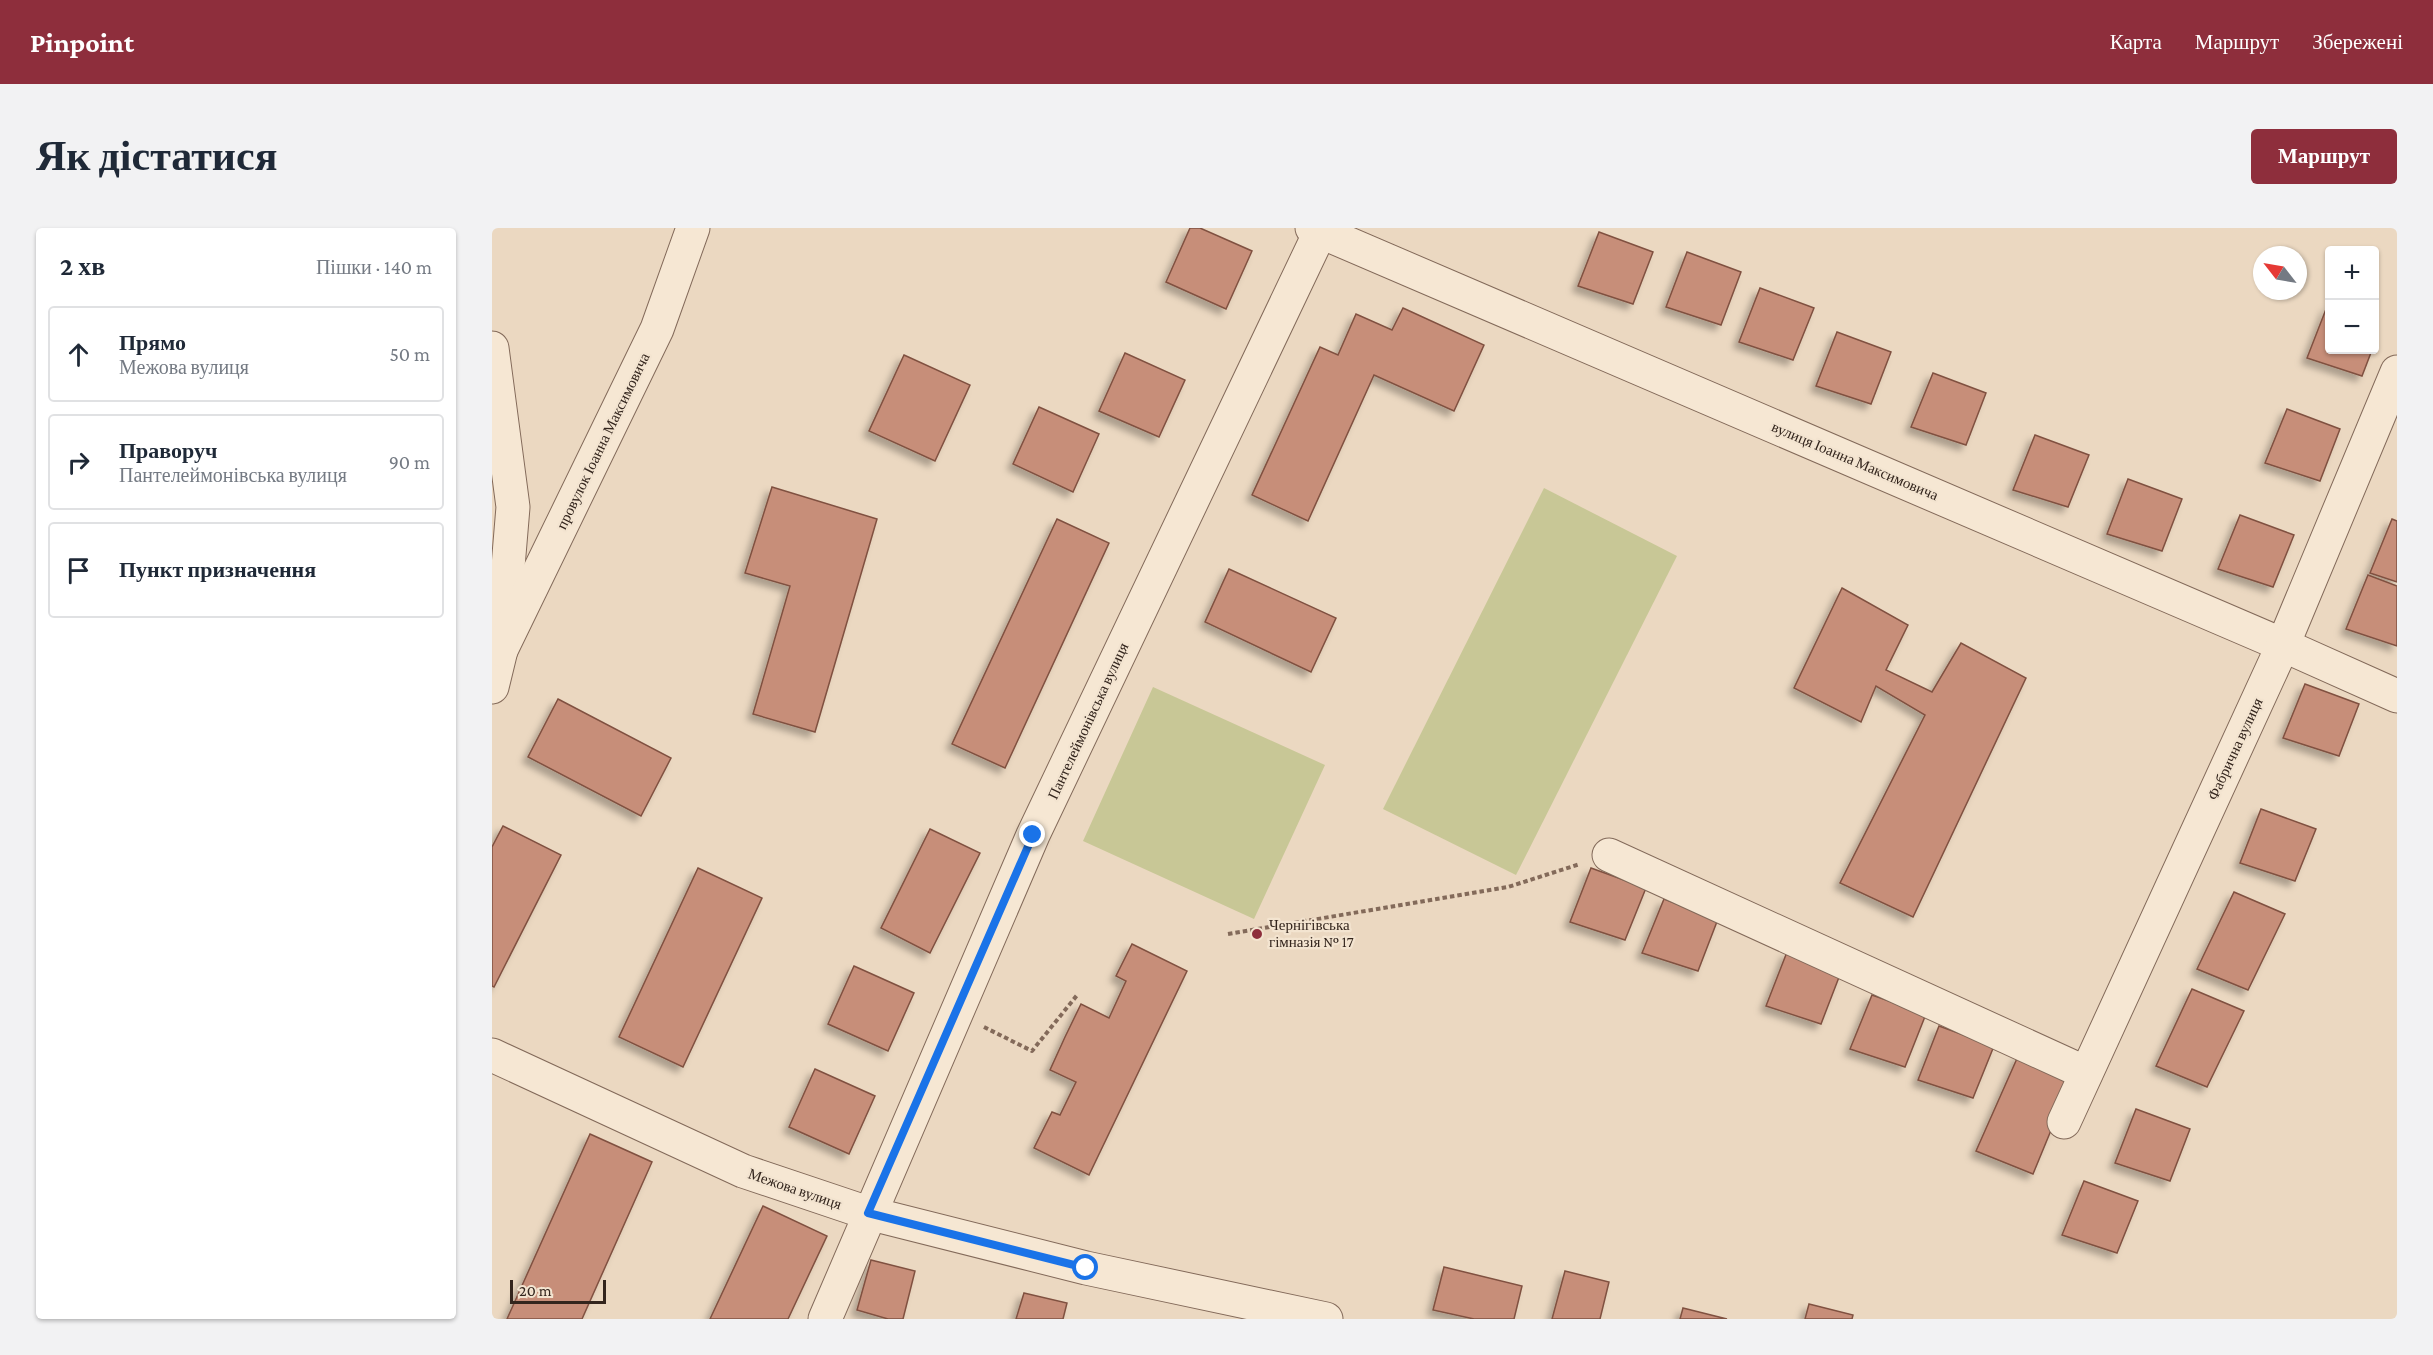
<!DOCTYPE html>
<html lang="uk">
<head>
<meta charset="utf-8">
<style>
	body { margin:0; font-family:"Crimson Pro",serif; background:#f2f2f3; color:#1f2937 }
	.controls { position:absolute; right:18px; top:18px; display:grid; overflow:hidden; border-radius:6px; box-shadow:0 2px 4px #0004 }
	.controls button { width:54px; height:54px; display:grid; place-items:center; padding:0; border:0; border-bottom:2px solid #e0e1e3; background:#fff; color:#1f2937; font:30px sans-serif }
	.compass { position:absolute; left:1761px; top:18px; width:54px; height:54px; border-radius:50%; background:#fff; box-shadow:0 2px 4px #0004; rotate:301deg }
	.scale { position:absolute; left:18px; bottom:15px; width:96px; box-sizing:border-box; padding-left:6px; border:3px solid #33251d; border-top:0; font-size:16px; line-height:21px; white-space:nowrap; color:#33251d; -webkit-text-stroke:4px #f3e4d0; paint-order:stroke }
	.stop { position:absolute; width:18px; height:18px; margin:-14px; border:4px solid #1a73e8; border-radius:50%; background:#fff }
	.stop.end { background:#1a73e8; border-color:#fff; box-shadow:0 2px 6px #0008 }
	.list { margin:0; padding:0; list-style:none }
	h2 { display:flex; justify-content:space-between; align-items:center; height:78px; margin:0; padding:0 24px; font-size:26px }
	h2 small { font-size:20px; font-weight:400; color:#747a83 }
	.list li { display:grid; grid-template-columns:39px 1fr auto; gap:18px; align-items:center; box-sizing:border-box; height:96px; margin:0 12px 12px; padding:0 12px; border:2px solid #e0e1e3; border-radius:6px }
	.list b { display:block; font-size:22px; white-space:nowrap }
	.list p { margin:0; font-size:20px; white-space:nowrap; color:#747a83 }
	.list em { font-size:20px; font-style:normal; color:#747a83 }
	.icon { flex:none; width:33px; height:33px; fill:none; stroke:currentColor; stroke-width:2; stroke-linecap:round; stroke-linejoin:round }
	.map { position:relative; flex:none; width:1905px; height:1091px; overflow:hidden; border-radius:6px }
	header { display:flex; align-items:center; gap:36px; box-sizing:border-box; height:84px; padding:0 30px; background:#8e2e3c; color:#fff }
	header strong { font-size:28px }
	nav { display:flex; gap:33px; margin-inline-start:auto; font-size:21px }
	.intro { display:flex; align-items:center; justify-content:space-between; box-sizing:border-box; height:144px; padding:0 36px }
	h1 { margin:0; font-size:42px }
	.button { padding:15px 27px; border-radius:6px; background:#8e2e3c; color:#fff; font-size:21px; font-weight:700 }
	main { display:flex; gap:36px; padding:0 36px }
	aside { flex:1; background:#fff; border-radius:6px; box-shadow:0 2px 4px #0004 }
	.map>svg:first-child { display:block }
</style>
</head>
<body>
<header>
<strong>Pinpoint</strong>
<nav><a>Карта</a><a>Маршрут</a><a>Збережені</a></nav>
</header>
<div class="intro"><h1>Як дістатися</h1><a class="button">Маршрут</a></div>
<main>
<aside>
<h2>2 хв<small>Пішки · 140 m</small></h2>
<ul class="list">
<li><svg class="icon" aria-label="ahead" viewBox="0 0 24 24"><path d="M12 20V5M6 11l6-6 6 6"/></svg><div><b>Прямо</b><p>Межова вулиця</p></div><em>50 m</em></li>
<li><svg class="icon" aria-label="right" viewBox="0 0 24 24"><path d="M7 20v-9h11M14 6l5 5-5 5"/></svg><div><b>Праворуч</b><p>Пантелеймонівська вулиця</p></div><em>90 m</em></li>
<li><svg class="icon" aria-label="arrive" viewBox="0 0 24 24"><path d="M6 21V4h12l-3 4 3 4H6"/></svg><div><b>Пункт призначення</b></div></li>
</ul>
</aside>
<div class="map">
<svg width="1905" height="1091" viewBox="0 0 1905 1091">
	<defs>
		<filter id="shadow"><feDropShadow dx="-5.5" dy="5.5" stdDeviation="3" flood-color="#0004"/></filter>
	</defs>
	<rect width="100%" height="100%" fill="#ebd8c1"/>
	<g fill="#c8c796">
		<polygon points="1052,260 1185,328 1024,647 891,581"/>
		<polygon points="661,459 833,537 762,691 591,613"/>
	</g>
	<g fill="#c78e79" stroke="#805141" stroke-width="1.5" filter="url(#shadow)">
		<polygon points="698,0 708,0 760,23 734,81 674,54"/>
		<polygon points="1107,4 1161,24 1141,76 1086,58"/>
		<polygon points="1195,24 1249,44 1229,97 1174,79"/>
		<polygon points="1268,60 1322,80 1301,132 1247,114"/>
		<polygon points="1836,76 1838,122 1880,122 1870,148 1815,130"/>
		<polygon points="911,80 992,117 962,183 882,147 816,293 760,267 828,119 846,127 864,86 900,102"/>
		<polygon points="1345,104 1399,124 1379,176 1324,158"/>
		<polygon points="633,125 693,152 667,209 607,183"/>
		<polygon points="412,127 478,157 443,233 377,203"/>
		<polygon points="1441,145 1494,165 1474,217 1419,199"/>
		<polygon points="547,179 607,206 581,264 521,236"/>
		<polygon points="1795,181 1848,201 1828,253 1773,235"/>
		<polygon points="1543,207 1597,227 1576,279 1521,262"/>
		<polygon points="1636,251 1690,271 1670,323 1615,306"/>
		<polygon points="280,259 385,291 323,504 261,486 298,358 253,345"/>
		<polygon points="1748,287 1802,307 1781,359 1726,341"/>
		<polygon points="565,291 617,315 513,540 460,516"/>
		<polygon points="1900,291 1905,293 1905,354 1878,345"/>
		<polygon points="737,341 844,390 819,444 713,394"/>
		<polygon points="1876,347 1905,358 1905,418 1854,401"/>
		<polygon points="1350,360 1416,397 1394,442 1440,464 1469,415 1534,450 1421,689 1348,655 1433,487 1384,458 1369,494 1302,460"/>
		<polygon points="1813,456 1867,476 1847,528 1791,510"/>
		<polygon points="66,471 179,530 149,588 36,529"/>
		<polygon points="1769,581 1824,601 1803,653 1748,635"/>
		<polygon points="11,598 69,627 2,759 0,758 0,619"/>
		<polygon points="438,601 488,625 438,725 389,700"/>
		<polygon points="206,640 270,670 191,839 127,809"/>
		<polygon points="1099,640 1154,660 1133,712 1078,694"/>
		<polygon points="1742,664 1793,686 1756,762 1705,741"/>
		<polygon points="1172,671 1226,691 1206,743 1150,725"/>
		<polygon points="640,716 695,743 597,947 542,920 560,884 568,887 584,854 558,842 573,809 589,776 617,790 634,753 624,748"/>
		<polygon points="1295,724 1349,744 1329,796 1274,778"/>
		<polygon points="362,738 422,765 396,823 336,796"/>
		<polygon points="1700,761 1752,783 1715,859 1664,838"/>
		<polygon points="1380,767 1434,786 1413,839 1358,821"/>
		<polygon points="1447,798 1502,818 1481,870 1426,852"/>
		<polygon points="1527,826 1581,849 1541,946 1484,923"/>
		<polygon points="323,841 383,868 357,926 297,899"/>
		<polygon points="1644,881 1698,901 1678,953 1623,935"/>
		<polygon points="98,906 160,934 90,1091 15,1091"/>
		<polygon points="1592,953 1646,973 1625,1025 1570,1007"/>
		<polygon points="271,978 335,1008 296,1091 218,1091"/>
		<polygon points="379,1032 423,1043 411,1091 396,1091 365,1082"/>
		<polygon points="952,1039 1030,1058 1022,1091 982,1091 941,1082"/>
		<polygon points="1073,1043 1117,1054 1108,1091 1060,1091"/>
		<polygon points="532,1065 575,1075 571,1091 524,1091"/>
		<polygon points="1317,1076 1361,1087 1360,1091 1313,1091"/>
		<polygon points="1191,1080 1235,1091 1188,1091"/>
	</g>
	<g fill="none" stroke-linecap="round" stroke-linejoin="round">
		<defs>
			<g id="minor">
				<polyline points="820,0 1791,417 1905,468"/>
				<polyline points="0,120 21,279 9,422 0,459"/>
				<polyline points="9,422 165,101 201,0"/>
				<polyline points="1117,627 1594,845"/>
				<polyline points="0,827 251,943 376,985 594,1040 834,1091"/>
				<polyline points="1572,894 1791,417 1905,144"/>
				<polyline points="333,1091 541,607 830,0"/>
			</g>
		</defs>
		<use href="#minor" stroke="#836a5a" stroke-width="35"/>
		<g stroke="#836a5a" stroke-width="4" stroke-dasharray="4.5 3" stroke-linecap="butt">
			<polyline points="736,706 1016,659 1088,636"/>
			<polyline points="492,799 540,823 586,766"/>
		</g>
		<use href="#minor" stroke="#f6e7d3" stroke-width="33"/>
	</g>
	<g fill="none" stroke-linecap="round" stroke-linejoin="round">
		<polyline stroke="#1a73e8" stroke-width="8" points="541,607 376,985 594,1040"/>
	</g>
	<circle fill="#8e2e3c" stroke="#f3e4d0" stroke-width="2" cx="765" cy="706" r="6"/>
	<g text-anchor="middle" stroke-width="4.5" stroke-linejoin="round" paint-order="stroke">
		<g font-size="15" fill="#33251d" stroke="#f3e4d0">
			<text transform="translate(111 213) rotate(-64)" y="5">провулок Іоанна Максимовича</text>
			<text transform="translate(1363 233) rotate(23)" y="5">вулиця Іоанна Максимовича</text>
			<text transform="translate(596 493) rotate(-65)" y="5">Пантелеймонівська вулиця</text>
			<text transform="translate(1743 521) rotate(-65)" y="5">Фабрична вулиця</text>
			<text transform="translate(303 961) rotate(19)" y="5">Межова вулиця</text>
		</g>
		<g font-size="15" fill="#33251d" stroke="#f3e4d0" text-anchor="start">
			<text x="777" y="702">Чернігівська<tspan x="777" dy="17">гімназія № 17</tspan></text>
		</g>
	</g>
</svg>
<div class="controls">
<button>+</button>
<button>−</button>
</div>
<svg class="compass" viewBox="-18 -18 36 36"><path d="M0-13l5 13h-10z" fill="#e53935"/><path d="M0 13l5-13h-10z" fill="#747a83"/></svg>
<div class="scale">20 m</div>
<div class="stop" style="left:594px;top:1040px"></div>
<div class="stop end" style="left:541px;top:607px"></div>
</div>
</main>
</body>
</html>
